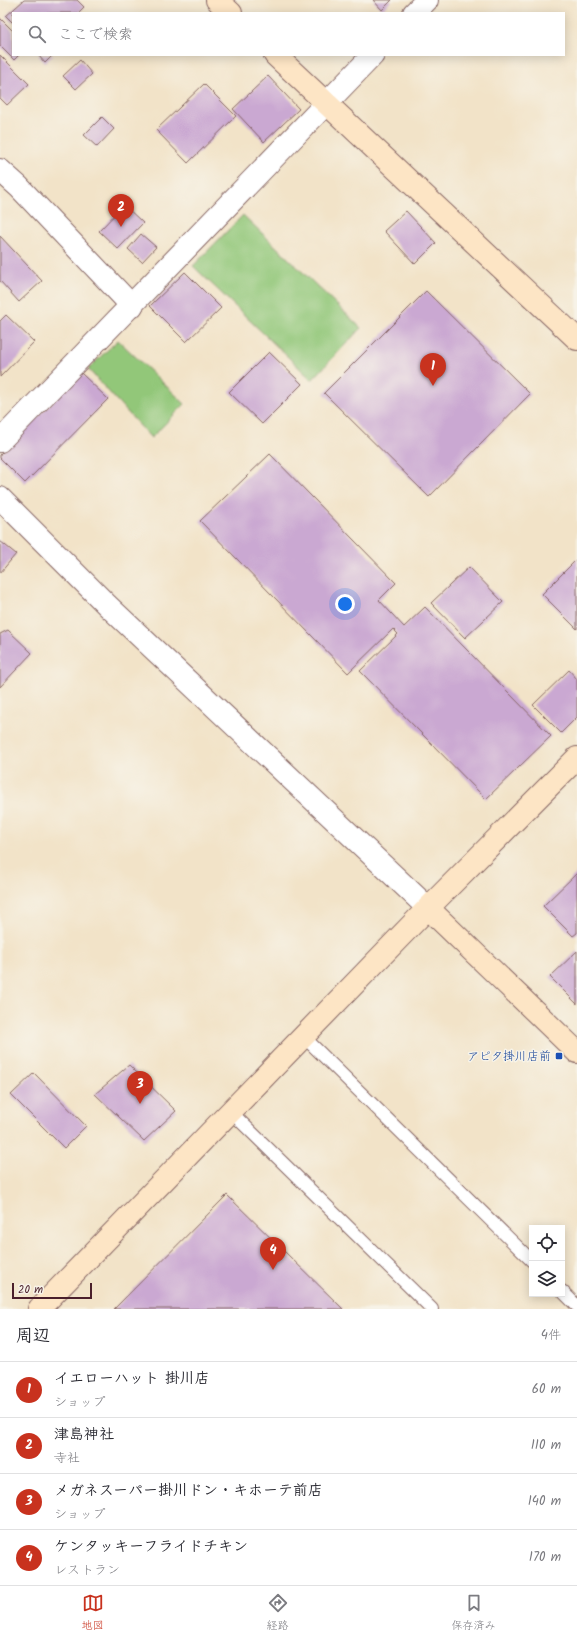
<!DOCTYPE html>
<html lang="ja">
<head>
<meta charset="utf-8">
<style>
	body { margin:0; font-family:Kalam,"Klee One",sans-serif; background:#f7f7f7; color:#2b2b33 }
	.controls { position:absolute; right:12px; bottom:12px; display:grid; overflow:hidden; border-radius:0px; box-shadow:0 2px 10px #0003 }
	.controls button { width:36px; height:36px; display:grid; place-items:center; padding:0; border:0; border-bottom:1px solid #e1e1e2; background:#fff; color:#2b2b33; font:20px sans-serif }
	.scale { position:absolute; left:12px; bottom:10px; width:80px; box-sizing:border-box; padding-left:4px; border:2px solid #4a1f2b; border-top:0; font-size:11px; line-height:14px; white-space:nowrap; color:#4a1f2b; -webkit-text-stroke:3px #f7f3e8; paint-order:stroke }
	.you { position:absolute; left:345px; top:604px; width:14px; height:14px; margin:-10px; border:3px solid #fff; border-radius:50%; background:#1a73e8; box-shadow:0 0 0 6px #1a73e833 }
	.badge { display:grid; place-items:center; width:26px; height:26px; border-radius:50%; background:#c8321e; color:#fff; font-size:13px; font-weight:700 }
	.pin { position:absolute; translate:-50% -33px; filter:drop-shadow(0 1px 2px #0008) }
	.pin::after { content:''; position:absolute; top:21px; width:14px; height:12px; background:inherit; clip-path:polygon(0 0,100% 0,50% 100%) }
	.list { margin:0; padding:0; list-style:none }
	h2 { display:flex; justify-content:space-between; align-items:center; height:52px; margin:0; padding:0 16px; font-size:17px }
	h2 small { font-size:13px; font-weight:400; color:#7c7c81 }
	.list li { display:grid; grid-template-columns:26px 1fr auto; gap:12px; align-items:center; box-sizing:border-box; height:56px; padding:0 16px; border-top:1px solid #e1e1e2 }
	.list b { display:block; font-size:15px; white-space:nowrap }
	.list p { margin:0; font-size:13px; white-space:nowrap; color:#7c7c81 }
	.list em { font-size:13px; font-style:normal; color:#7c7c81 }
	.icon { flex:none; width:22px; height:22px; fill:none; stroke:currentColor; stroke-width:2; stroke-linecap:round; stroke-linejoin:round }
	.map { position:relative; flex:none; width:577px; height:1309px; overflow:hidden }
	.search { position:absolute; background:#fff; box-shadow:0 2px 10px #0003; left:12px; right:12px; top:12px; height:44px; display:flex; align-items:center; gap:10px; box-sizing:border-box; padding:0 14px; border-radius:0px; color:#7c7c81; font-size:15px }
	.sheet { height:276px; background:#fff }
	nav { display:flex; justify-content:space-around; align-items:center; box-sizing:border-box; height:56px; border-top:1px solid #e1e1e2; background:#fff; font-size:11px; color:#7c7c81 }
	nav a { display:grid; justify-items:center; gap:2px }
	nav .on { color:#c8321e }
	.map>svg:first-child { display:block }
</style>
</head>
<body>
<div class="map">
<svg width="577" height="1309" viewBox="0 0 577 1309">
	<rect width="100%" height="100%" fill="#f7f3e8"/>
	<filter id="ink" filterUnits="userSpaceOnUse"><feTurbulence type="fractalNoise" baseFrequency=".025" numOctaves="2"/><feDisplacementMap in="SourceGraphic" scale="8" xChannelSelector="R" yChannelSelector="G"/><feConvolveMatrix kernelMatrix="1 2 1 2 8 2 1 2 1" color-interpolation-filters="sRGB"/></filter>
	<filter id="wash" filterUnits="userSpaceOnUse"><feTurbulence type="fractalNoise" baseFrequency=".012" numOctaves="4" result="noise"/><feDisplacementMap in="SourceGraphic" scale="16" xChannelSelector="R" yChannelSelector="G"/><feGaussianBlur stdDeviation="0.9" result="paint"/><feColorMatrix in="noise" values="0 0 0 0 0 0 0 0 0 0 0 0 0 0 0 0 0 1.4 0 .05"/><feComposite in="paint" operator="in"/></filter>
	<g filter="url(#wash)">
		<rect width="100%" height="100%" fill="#f2e3c8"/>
		<g fill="#92c779" stroke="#6e7352">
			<polygon points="243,215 361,328 312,380 193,266"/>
			<polygon points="118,340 185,404 151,438 88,369"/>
		</g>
		<g id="blocks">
			<g fill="#caa8d2">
				<polygon points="24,0 77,0 84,7 78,13 13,13 13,23 6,16"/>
				<polygon points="373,0 392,0 382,10"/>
				<polygon points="0,18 13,31 13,55 19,55 14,60 0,46"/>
				<polygon points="0,55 29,84 7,105 0,98"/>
				<polygon points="38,55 53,55 45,63"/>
				<polygon points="80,60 92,74 76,89 63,76"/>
				<polygon points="268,76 299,109 264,142 233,109"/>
				<polygon points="204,84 236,116 188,163 156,130"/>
				<polygon points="102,117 114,129 97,147 84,135"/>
				<polygon points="124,205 143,223 118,249 99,231"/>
				<polygon points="406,211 436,243 415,264 384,231"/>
				<polygon points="141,234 156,247 142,262 128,249"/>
				<polygon points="0,236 42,281 19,302 0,281"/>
				<polygon points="185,272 221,308 186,342 150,306"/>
				<polygon points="426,291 530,394 429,497 324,393"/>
				<polygon points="6,315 34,342 0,377 0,321"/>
				<polygon points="269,352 302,384 262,424 229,392"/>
				<polygon points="81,373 108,399 25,483 0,458 0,455"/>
				<polygon points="270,454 396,583 379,600 404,627 425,607 551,736 486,799 360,671 398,634 393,629 348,673 200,521"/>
				<polygon points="0,541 16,554 0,573"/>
				<polygon points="577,559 577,629 542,594"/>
				<polygon points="469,567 503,602 465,638 431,603"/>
				<polygon points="8,630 32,653 0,687 0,634"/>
				<polygon points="569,670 577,679 577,717 561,733 533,705"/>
				<polygon points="577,873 577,933 573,936 543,906"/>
				<polygon points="577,951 577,1004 550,977"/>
				<polygon points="129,1065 176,1111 144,1141 95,1094"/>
				<polygon points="34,1073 86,1126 64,1148 11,1095"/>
				<polygon points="227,1195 343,1309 114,1309"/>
			</g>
		</g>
	</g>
	<g filter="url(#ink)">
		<use href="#blocks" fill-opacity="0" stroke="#856462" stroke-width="1"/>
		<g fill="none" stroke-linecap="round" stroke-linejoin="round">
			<defs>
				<g id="lane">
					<polyline points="303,1036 532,1261"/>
					<polyline points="230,1111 432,1309"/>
					<polyline points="562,1291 577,1306"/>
				</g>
				<g id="street">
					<polyline points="414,13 427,0"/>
					<polyline points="0,170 19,187 132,306"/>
					<polyline points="0,441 373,55"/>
					<polyline points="0,498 107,605 428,908"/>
				</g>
				<g id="secondary">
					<polyline points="217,0 231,13"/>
					<polyline points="275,55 577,339"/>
					<polyline points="428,908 577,1052"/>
					<polyline points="39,1309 428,908 577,758"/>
				</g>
			</defs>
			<use href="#lane" stroke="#856462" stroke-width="14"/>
			<use href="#street" stroke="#856462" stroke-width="24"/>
			<use href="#secondary" stroke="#856462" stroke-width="24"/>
			<use href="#lane" stroke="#fff" stroke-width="12"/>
			<use href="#street" stroke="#fff" stroke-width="22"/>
			<use href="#secondary" stroke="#fde5c5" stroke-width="22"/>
		</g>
	</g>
	<rect fill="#1a4fb4" stroke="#f7f3e8" stroke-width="1.5" x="555" y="1052" width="8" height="8" rx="2"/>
	<g text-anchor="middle" stroke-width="3" stroke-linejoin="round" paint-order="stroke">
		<g font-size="12" fill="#164399" stroke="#f7f3e8" text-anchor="end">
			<text x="551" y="1060">アピタ掛川店前</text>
		</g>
	</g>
</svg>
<div class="controls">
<button><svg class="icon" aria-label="locate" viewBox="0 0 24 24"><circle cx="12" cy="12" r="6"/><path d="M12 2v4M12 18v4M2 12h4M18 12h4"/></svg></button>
<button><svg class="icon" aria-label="layers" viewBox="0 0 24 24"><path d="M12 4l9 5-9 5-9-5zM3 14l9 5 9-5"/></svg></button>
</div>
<div class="scale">20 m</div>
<div class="you"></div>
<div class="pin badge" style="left:433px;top:386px">1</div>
<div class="pin badge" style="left:121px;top:227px">2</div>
<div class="pin badge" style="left:140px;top:1104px">3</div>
<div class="pin badge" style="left:273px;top:1270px">4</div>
<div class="search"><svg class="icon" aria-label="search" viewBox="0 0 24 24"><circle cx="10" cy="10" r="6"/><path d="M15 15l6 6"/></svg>ここで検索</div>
</div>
<section class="sheet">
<h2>周辺<small>4件</small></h2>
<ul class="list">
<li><span class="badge">1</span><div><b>イエローハット 掛川店</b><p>ショップ</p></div><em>60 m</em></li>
<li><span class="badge">2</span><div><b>津島神社</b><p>寺社</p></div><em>110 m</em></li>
<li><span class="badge">3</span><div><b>メガネスーパー掛川ドン・キホーテ前店</b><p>ショップ</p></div><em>140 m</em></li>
<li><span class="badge">4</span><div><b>ケンタッキーフライドチキン</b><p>レストラン</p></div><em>170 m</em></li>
</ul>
</section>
<nav>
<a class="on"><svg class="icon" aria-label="map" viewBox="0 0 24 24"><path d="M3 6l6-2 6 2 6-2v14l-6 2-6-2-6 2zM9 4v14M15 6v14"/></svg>地図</a>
<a><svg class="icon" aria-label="directions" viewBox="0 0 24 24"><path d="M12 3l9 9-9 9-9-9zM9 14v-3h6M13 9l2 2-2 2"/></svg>経路</a>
<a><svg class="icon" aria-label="saved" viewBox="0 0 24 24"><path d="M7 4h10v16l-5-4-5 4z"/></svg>保存済み</a>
</nav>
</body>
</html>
